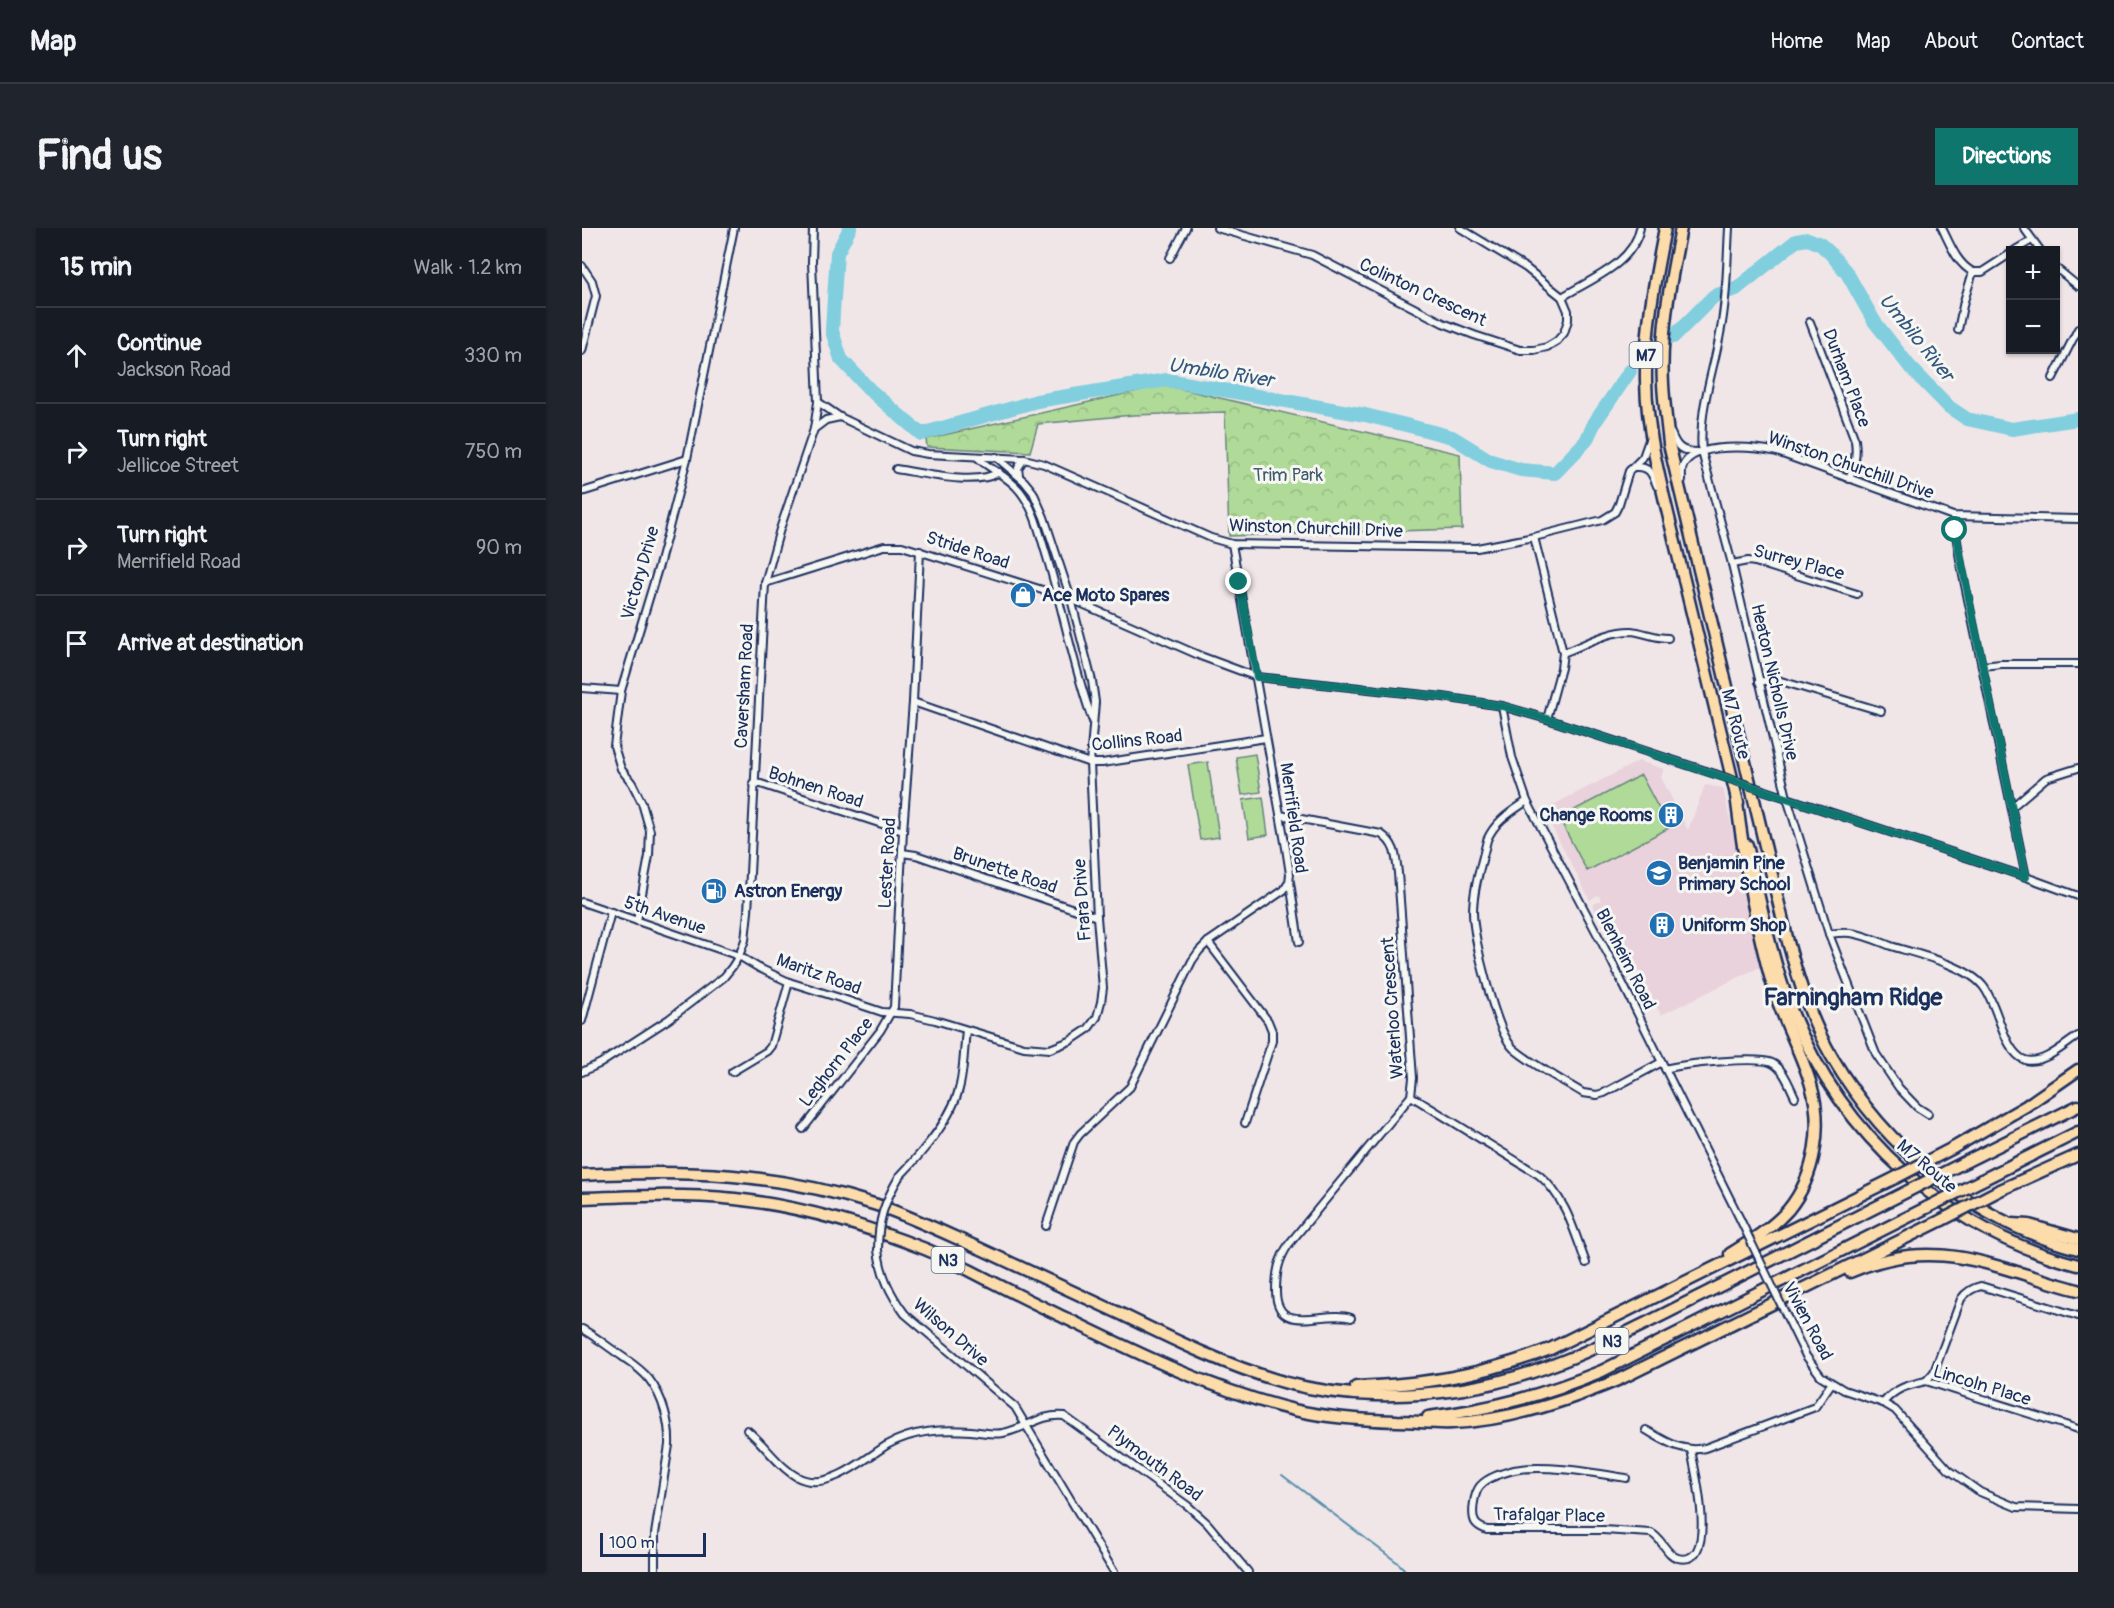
<!DOCTYPE html>
<html lang="en">
<head>
<meta charset="utf-8">
<style>
	body { margin:0; font-family:Pangolin,sans-serif; background:#20242c; color:#f1f3f6 }
	.controls { position:absolute; right:18px; top:18px; display:grid; overflow:hidden; border-radius:0px; box-shadow:0 2px 4px #0004 }
	.controls button { width:54px; height:54px; display:grid; place-items:center; padding:0; border:0; border-bottom:2px solid #363941; background:#171b24; color:#f1f3f6; font:30px sans-serif }
	.scale { position:absolute; left:18px; bottom:15px; width:106px; box-sizing:border-box; padding-left:6px; border:3px solid #1b2f5e; border-top:0; font-size:16px; line-height:21px; white-space:nowrap; color:#1b2f5e; -webkit-text-stroke:4px #f6f6f2; paint-order:stroke }
	.stop { position:absolute; width:18px; height:18px; margin:-14px; border:4px solid #0f766e; border-radius:50%; background:#fff }
	.stop.end { background:#0f766e; border-color:#fff; box-shadow:0 2px 6px #0008 }
	.list { margin:0; padding:0; list-style:none }
	h2 { display:flex; justify-content:space-between; align-items:center; height:78px; margin:0; padding:0 24px; font-size:26px }
	h2 small { font-size:20px; font-weight:400; color:#9ea1a6 }
	.list li { display:grid; grid-template-columns:39px 1fr auto; gap:18px; align-items:center; box-sizing:border-box; height:96px; padding:0 24px; border-top:2px solid #363941 }
	.list b { display:block; font-size:22px; white-space:nowrap }
	.list p { margin:0; font-size:20px; white-space:nowrap; color:#9ea1a6 }
	.list em { font-size:20px; font-style:normal; color:#9ea1a6 }
	.icon { flex:none; width:33px; height:33px; fill:none; stroke:currentColor; stroke-width:2; stroke-linecap:round; stroke-linejoin:round }
	.map { position:relative; flex:none; width:1496px; height:1344px; overflow:hidden; border-radius:0px }
	header { display:flex; align-items:center; gap:36px; box-sizing:border-box; height:84px; padding:0 30px; background:#171b24; border-bottom:2px solid #363941 }
	header strong { font-size:28px }
	nav { display:flex; gap:33px; margin-inline-start:auto; font-size:21px }
	.intro { display:flex; align-items:center; justify-content:space-between; box-sizing:border-box; height:144px; padding:0 36px }
	h1 { margin:0; font-size:42px }
	.button { padding:15px 27px; border-radius:0px; background:#0f766e; color:#fff; font-size:21px; font-weight:700 }
	main { display:flex; gap:36px; padding:0 36px }
	aside { flex:1; background:#171b24; border-radius:0px; box-shadow:0 2px 4px #0004 }
	.map>svg:first-child { display:block }
</style>
</head>
<body>
<header>
<strong>Map</strong>
<nav><a>Home</a><a>Map</a><a>About</a><a>Contact</a></nav>
</header>
<div class="intro"><h1>Find us</h1><a class="button">Directions</a></div>
<main>
<aside>
<h2>15 min<small>Walk · 1.2 km</small></h2>
<ul class="list">
<li><svg class="icon" aria-label="ahead" viewBox="0 0 24 24"><path d="M12 20V5M6 11l6-6 6 6"/></svg><div><b>Continue</b><p>Jackson Road</p></div><em>330 m</em></li>
<li><svg class="icon" aria-label="right" viewBox="0 0 24 24"><path d="M7 20v-9h11M14 6l5 5-5 5"/></svg><div><b>Turn right</b><p>Jellicoe Street</p></div><em>750 m</em></li>
<li><svg class="icon" aria-label="right" viewBox="0 0 24 24"><path d="M7 20v-9h11M14 6l5 5-5 5"/></svg><div><b>Turn right</b><p>Merrifield Road</p></div><em>90 m</em></li>
<li><svg class="icon" aria-label="arrive" viewBox="0 0 24 24"><path d="M6 21V4h12l-3 4 3 4H6"/></svg><div><b>Arrive at destination</b></div></li>
</ul>
</aside>
<div class="map">
<svg width="1496" height="1344" viewBox="0 0 1496 1344">
	<defs>
		<pattern id="park-crowns" width="20" height="18" patternUnits="userSpaceOnUse" patternTransform="scale(1.5)"><rect width="20" height="18" fill="#b0da98"/><path d="M2 6a3 3 0 1 1 6 0M12 15a3 3 0 1 1 6 0" fill="none" stroke="#97bb85"/></pattern>
	</defs>
	<rect width="100%" height="100%" fill="#f0e6e8"/>
	<filter id="ink" filterUnits="userSpaceOnUse"><feTurbulence type="fractalNoise" baseFrequency=".0167" numOctaves="2"/><feDisplacementMap in="SourceGraphic" scale="12" xChannelSelector="R" yChannelSelector="G"/><feConvolveMatrix kernelMatrix="1 2 1 2 8 2 1 2 1" color-interpolation-filters="sRGB"/></filter>
	<g filter="url(#ink)">
		<polygon fill="#e9d2db" points="1057,533 1082,541 1079,549 1106,602 1123,557 1141,560 1180,738 1079,787 1052,735 1042,736 1010,677 1019,672 1016,667 1008,672 961,582"/>
		<polygon fill="url(#park-crowns)" stroke="#66847b" stroke-width="1.5" points="582,157 878,226 880,301 647,308 643,184 551,187 456,196 448,224 345,219 344,211"/>
		<g fill="#b0da98" stroke="#66847b" stroke-width="1.5">
			<polygon points="673,526 679,564 660,567 654,529"/>
			<polygon points="626,534 637,609 618,612 606,537"/>
			<polygon points="1059,547 1087,600 1005,643 977,590"/>
			<polygon points="681,569 686,607 667,610 661,572"/>
		</g>
		<g fill="none" stroke-linecap="round" stroke-linejoin="round">
			<polyline stroke="#588eab" stroke-width="2" points="700,1247 816,1335 825,1344"/>
			<g stroke="#80cede" stroke-width="14">
				<polyline points="268,0 255,25 251,85 250,103 259,131 288,162 339,206 455,173 585,152 783,187 828,198 870,209 909,233 939,242 973,245 1004,213 1013,194 1048,143"/>
				<polyline points="1091,109 1132,68 1154,61 1214,13 1226,11 1238,16 1248,25 1265,45 1292,93 1328,139 1367,179 1385,191 1430,201 1496,191"/>
			</g>
			<defs>
				<g id="minor">
					<polyline points="635,0 730,27 861,95 892,107 938,122 952,122 965,119 975,113 982,105 986,92 986,83 980,69 944,40 878,0"/>
					<path d="M1147 0C1145 35 1145 71 1138 106 1131 145 1116 184 1120 224L1150 336 1205 570 1247 706 1294 826 1317 860 1335 879 1346 886"/>
					<path d="M1360 0C1368 16 1375 36 1391 44"/>
					<polyline points="1442,0 1458,22"/>
					<polyline points="1433,22 1450,12"/>
					<polyline points="588,30 604,0"/>
					<polyline points="0,38 10,53 14,68 0,123"/>
					<polyline points="1474,40 1496,58"/>
					<path d="M980 69C1009 51 1051 36 1058 0"/>
					<path d="M1228 94 1273 212C1275 227 1273 237 1267 251"/>
					<polyline points="1376,102 1382,73 1391,44 1400,44 1428,26"/>
					<polyline points="1471,150 1496,101"/>
					<polyline points="236,174 258,189 329,223 346,226 442,231 462,236 629,310 650,316 895,320 952,309 1020,292 1033,284 1037,276 1047,243 1061,229 1067,212"/>
					<polyline points="232,201 244,192 258,189"/>
					<path d="M1089 205C1095 220 1100 224 1116 224"/>
					<path d="M395 229C408 242 425 247 438 263 453 282 457 304 464 326 481 381 491 438 510 491"/>
					<path d="M1053 239C1068 238 1070 246 1075 258"/>
					<path d="M314 241C340 245 395 259 417 244"/>
					<polyline points="437,247 436,240 442,231"/>
					<path d="M1100 252C1100 247 1099 243 1101 238 1112 213 1174 219 1195 224L1371 288 1496 291"/>
					<polyline points="0,264 105,231"/>
					<polyline points="1371,288 1379,338 1444,649"/>
					<polyline points="952,309 981,425 979,440 965,491"/>
					<polyline points="1150,336 1166,333 1173,334 1275,366"/>
					<polyline points="183,355 302,318 320,318 489,371 621,429 675,449 861,469 920,478 965,491 1133,546"/>
					<path d="M981 425C1002 417 1026 403 1049 403 1061 404 1073 410 1086 410"/>
					<polyline points="1400,438 1419,436 1496,436"/>
					<polyline points="1177,454 1193,451 1199,453 1299,483"/>
					<polyline points="0,460 39,463"/>
					<polyline points="331,474 508,535 520,535 684,510"/>
					<polyline points="920,478 930,529 945,573 1030,734 1158,991"/>
					<polyline points="171,555 179,556 321,603"/>
					<polyline points="1196,567 1444,649 1496,668"/>
					<path d="M945 573C929 584 913 593 905 612 900 635 891 660 891 684 891 710 914 803 931 820 949 836 980 852 1001 865L1015 867 1022 865 1080 834"/>
					<polyline points="1430,579 1464,550 1496,540"/>
					<path d="M698 587 799 606C814 616 814 629 816 645L831 850 829 868 707 1016C696 1032 694 1045 694 1064 695 1109 743 1081 769 1090"/>
					<polyline points="320,625 334,627 515,689"/>
					<polyline points="708,654 717,714"/>
					<polyline points="0,674 157,728 177,740 207,754 261,771 300,784 328,786 353,792 442,819 468,821 488,813 506,801 515,789 519,774 521,760 515,689 508,535 513,474 510,453 489,371 462,289 451,264 442,253 414,229"/>
					<polyline points="55,693 67,628 68,603 60,575 50,555 39,541 32,518 39,463 78,334 105,231 152,0"/>
					<path d="M1247 706C1254 705 1262 704 1269 705 1283 707 1296 713 1309 718 1335 726 1384 737 1401 758 1416 776 1421 824 1443 832 1461 837 1482 817 1496 808"/>
					<polyline points="626,714 686,793 690,803 690,813 663,895"/>
					<polyline points="0,793 29,684"/>
					<path d="M1083 841C1100 836 1176 828 1190 835 1202 841 1207 857 1213 869"/>
					<polyline points="0,844 19,835 87,791 142,749 150,739 157,728 163,712 166,684 183,355 198,301 232,201 236,174 230,34 231,0"/>
					<polyline points="150,844 185,823 189,818 207,754"/>
					<path d="M829 868 957 947C984 970 992 1003 1004 1035"/>
					<polyline points="221,901 298,803 312,779 321,603 331,474 338,323"/>
					<path d="M317 949C340 925 371 890 378 857 382 839 382 820 384 802"/>
					<polyline points="464,998 492,914 498,906 548,859 610,733 617,723 626,714 702,662 707,654 708,646 704,620 650,316"/>
					<path d="M296 1022C299 1047 308 1066 323 1086L433 1179 532 1344"/>
					<polyline points="1205,1089 1224,1128 1239,1148 1262,1162 1301,1175 1313,1182 1367,1242 1398,1264 1434,1279 1496,1281"/>
					<path d="M0 1101C11 1107 21 1115 31 1122 43 1131 58 1139 67 1151 81 1169 88 1195 87 1217L73 1306V1344"/>
					<path d="M1344 1153 1352 1144 1379 1071C1384 1064 1390 1060 1399 1058L1496 1088"/>
					<path d="M1301 1175C1313 1160 1326 1157 1344 1153L1496 1201"/>
					<path d="M165 1202C183 1216 202 1247 223 1252 250 1260 284 1230 305 1217 332 1202 360 1201 389 1203 400 1204 411 1207 421 1205 443 1201 460 1185 482 1188L606 1278 625 1295 666 1344"/>
					<path d="M1064 1202C1083 1213 1100 1225 1123 1220L1233 1179 1249 1156"/>
					<path d="M1044 1250C1012 1245 962 1236 932 1242 921 1245 906 1249 898 1258 892 1265 889 1286 893 1294 896 1299 900 1300 905 1302H1021L1069 1305C1080 1310 1084 1327 1096 1330 1138 1340 1112 1239 1109 1222"/>
				</g>
				<g id="trunk">
					<path d="M1083 0C1073 51 1063 101 1064 153 1065 211 1082 267 1095 323 1115 407 1136 491 1156 575"/>
					<path d="M1099 0C1089 51 1078 104 1081 156 1082 176 1085 196 1087 216L1206 714C1217 754 1229 793 1250 829 1304 921 1392 994 1496 1021"/>
					<path d="M1165 617C1178 672 1189 731 1210 784 1260 907 1366 1004 1496 1037"/>
				</g>
				<g id="motorway">
					<polyline points="1371,920 1444,878 1496,842"/>
					<polyline points="1385,933 1496,878"/>
					<path d="M0 947C105 942 193 944 295 977 330 989 365 1006 399 1021 447 1043 494 1065 541 1087 594 1113 647 1139 705 1155 761 1170 824 1170 881 1161 966 1148 1041 1107 1118 1068 1187 1033 1257 998 1326 963"/>
					<polyline points="1400,952 1496,904"/>
					<polyline points="1416,963 1496,927"/>
					<path d="M0 970C51 968 102 966 153 971 217 978 282 997 343 1021 358 1027 372 1035 387 1042 416 1057 445 1072 475 1086 551 1123 629 1162 712 1182 746 1190 780 1192 815 1193 833 1193 852 1196 870 1195 925 1193 988 1172 1038 1151L1360 992"/>
					<polyline points="1430,996 1447,997 1496,1011"/>
					<path d="M1148 1026C1169 1013 1190 1000 1206 982 1234 948 1241 897 1229 857 1219 823 1201 793 1191 759 1173 697 1162 632 1154 567"/>
					<path d="M1268 1044C1354 1006 1412 1040 1496 1062"/>
					<path d="M774 1159C847 1156 900 1147 968 1121L1313 950"/>
					<path d="M846 1189C910 1181 961 1167 1020 1143L1346 979"/>
				</g>
			</defs>
			<use href="#minor" stroke="#1b2f5e" stroke-width="10"/>
			<use href="#trunk" stroke="#1b2f5e" stroke-width="15"/>
			<use href="#motorway" stroke="#1b2f5e" stroke-width="15"/>
			<use href="#minor" stroke="#f6f6f2" stroke-width="6"/>
			<use href="#trunk" stroke="#fddcac" stroke-width="10"/>
			<use href="#motorway" stroke="#fddcac" stroke-width="10"/>
			<defs>
				<g id="minor-bridge">
					<polyline points="1133,546 1196,567"/>
					<polyline points="1158,991 1205,1089"/>
					<path d="M296 1022C296 992 302 975 317 949"/>
				</g>
				<g id="motorway-bridge">
					<polyline points="1313,950 1371,920"/>
					<polyline points="1326,963 1385,933"/>
					<polyline points="1346,979 1400,952"/>
					<polyline points="1360,992 1416,963"/>
				</g>
			</defs>
			<use href="#minor-bridge" stroke="#1b2f5e" stroke-width="10" stroke-linecap="butt"/>
			<use href="#motorway-bridge" stroke="#1b2f5e" stroke-width="15" stroke-linecap="butt"/>
			<use href="#minor-bridge" stroke="#f6f6f2" stroke-width="6"/>
			<use href="#motorway-bridge" stroke="#fddcac" stroke-width="10"/>
		</g>
	</g>
	<g fill="none" stroke-linecap="round" stroke-linejoin="round" filter="url(#ink)">
		<polyline stroke="#0f766e" stroke-width="8" points="657,354 675,449 861,469 920,478 965,491 1444,649 1373,302"/>
	</g>
	<defs>
		<symbol id="shop-disc" viewBox="-11 -11 22 22"><circle r="9.5" fill="#1f6fb2" stroke="#f6f6f2"/><path d="M-5-2.5h2.3a2.7 3.5 0 0 1 5.4 0H5L5.5 6h-11ZM-1.5-2.5h3a1.5 2.3 0 0 0-3 0Z" fill="#fff"/></symbol>
		<symbol id="building-disc" viewBox="-11 -11 22 22"><circle r="9.5" fill="#1f6fb2" stroke="#f6f6f2"/><path d="M-4-6H4V6H1V3H-1V6H-4ZM-2.5-4.3h1.7v1.8h-1.7ZM.8-4.3h1.7v1.8H.8ZM-2.5-1h1.7V.8h-1.7ZM.8-1h1.7V.8H.8Z" fill="#fff"/></symbol>
		<symbol id="school-disc" viewBox="-11 -11 22 22"><circle r="9.5" fill="#1f6fb2" stroke="#f6f6f2"/><path d="M0-5L7-2L0 1L-7-2ZM-4 1L0 2.5L4 1V4Q0 6-4 4Z" fill="#fff"/></symbol>
		<symbol id="fuel-disc" viewBox="-11 -11 22 22"><circle r="9.5" fill="#1f6fb2" stroke="#f6f6f2"/><path d="M-5.5-6h7V0h2V4h1.3V-2.5L3-4.5l.8-.8L6-3V5H2.5V1h-1V6h-7ZM-4.2-4.7v3.2H.2V-4.7Z" fill="#fff"/></symbol>
	</defs>
	<g fill-rule="evenodd">
		<use href="#shop-disc" x="426" y="352" width="30" height="30"/>
		<use href="#building-disc" x="1074" y="572" width="30" height="30"/>
		<use href="#school-disc" x="1062" y="630" width="30" height="30"/>
		<use href="#fuel-disc" x="117" y="648" width="30" height="30"/>
		<use href="#building-disc" x="1065" y="682" width="30" height="30"/>
	</g>
	<g text-anchor="middle" stroke-width="6" stroke-linejoin="round" paint-order="stroke">
		<g fill="#f6f6f2" stroke="#5d6b8a" stroke-width="1.5">
			<rect x="1047.5" y="114" width="33" height="26" rx="4.5"/>
			<rect x="349.5" y="1019" width="33" height="26" rx="4.5"/>
			<rect x="1013.5" y="1100" width="33" height="26" rx="4.5"/>
		</g>
		<g font-size="16" font-weight="bold" fill="#1b2f5e">
			<text x="1064" y="133">M7</text>
			<text x="366" y="1038">N3</text>
			<text x="1030" y="1119">N3</text>
		</g>
		<g font-size="18" fill="#1b2f5e" stroke="#f6f6f2">
			<text transform="translate(841 64) rotate(25)" y="6">Colinton Crescent</text>
			<text transform="translate(1265 150) rotate(69)" y="6">Durham Place</text>
			<text transform="translate(1269 237) rotate(19)" y="6">Winston Churchill Drive</text>
			<text transform="translate(734 300) rotate(2)" y="6">Winston Churchill Drive</text>
			<text transform="translate(386 322) rotate(18)" y="6">Stride Road</text>
			<text transform="translate(1217 334) rotate(15)" y="6">Surrey Place</text>
			<text transform="translate(58 345) rotate(-74)" y="6">Victory Drive</text>
			<text transform="translate(1193 454) rotate(77)" y="6">Heaton Nicholls Drive</text>
			<text transform="translate(162 458) rotate(-87)" y="6">Caversham Road</text>
			<text transform="translate(1154 496) rotate(76)" y="6">M7 Route</text>
			<text transform="translate(555 512) rotate(-6)" y="6">Collins Road</text>
			<text transform="translate(234 559) rotate(18)" y="6">Bohnen Road</text>
			<text transform="translate(712 590) rotate(82)" y="6">Merrifield Road</text>
			<text transform="translate(305 635) rotate(-87)" y="6">Lester Road</text>
			<text transform="translate(423 642) rotate(19)" y="6">Brunette Road</text>
			<text transform="translate(500 672) rotate(-94)" y="6">Frara Drive</text>
			<text transform="translate(83 687) rotate(19)" y="6">5th Avenue</text>
			<text transform="translate(1044 731) rotate(63)" y="6">Blenheim Road</text>
			<text transform="translate(237 746) rotate(20)" y="6">Maritz Road</text>
			<text transform="translate(810 780) rotate(-94)" y="6">Waterloo Crescent</text>
			<text transform="translate(254 834) rotate(-52)" y="6">Leghorn Place</text>
			<text transform="translate(1345 938) rotate(40)" y="6">M7 Route</text>
			<text transform="translate(1226 1093) rotate(62)" y="6">Vivien Road</text>
			<text transform="translate(369 1104) rotate(41)" y="6">Wilson Drive</text>
			<text transform="translate(1400 1157) rotate(17)" y="6">Lincoln Place</text>
			<text transform="translate(573 1235) rotate(37)" y="6">Plymouth Road</text>
			<text transform="translate(967 1287) rotate(1)" y="6">Trafalgar Place</text>
		</g>
		<g font-size="18" fill="#405a6c" stroke="#f6f6f2">
			<text x="706" y="253">Trim Park</text>
		</g>
		<g font-size="18" font-weight="bold" fill="#1b2f5e" stroke="#f6f6f2" text-anchor="start">
			<text x="460" y="373">Ace Moto Spares</text>
			<text x="1070" y="593" text-anchor="end">Change Rooms</text>
			<text x="1096" y="641">Benjamin Pine<tspan x="1096" dy="21">Primary School</tspan></text>
			<text x="152" y="669">Astron Energy</text>
			<text x="1100" y="703">Uniform Shop</text>
		</g>
		<g font-size="20" font-style="italic" fill="#34577e" stroke="#f6f6f2">
			<text transform="translate(1335 109) rotate(51)" y="7">Umbilo River</text>
			<text transform="translate(639 144) rotate(9)" y="7">Umbilo River</text>
		</g>
		<g font-size="24" font-weight="bold" fill="#1b2f5e" stroke="#f6f6f2">
			<text x="1271" y="777">Farningham Ridge</text>
		</g>
	</g>
</svg>
<div class="controls">
<button>+</button>
<button>−</button>
</div>
<div class="scale">100 m</div>
<div class="stop" style="left:1373px;top:302px"></div>
<div class="stop end" style="left:657px;top:354px"></div>
</div>
</main>
</body>
</html>
